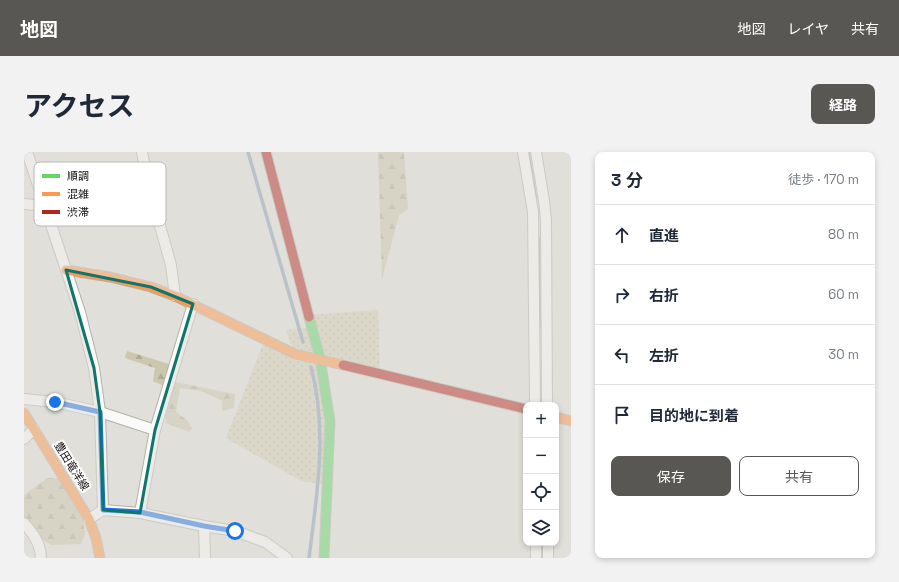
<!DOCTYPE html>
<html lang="ja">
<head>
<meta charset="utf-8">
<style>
	body { margin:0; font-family:"Space Grotesk","Noto Sans JP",sans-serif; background:#f2f2f3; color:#1f2937 }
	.controls { position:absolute; right:12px; bottom:12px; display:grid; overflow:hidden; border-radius:8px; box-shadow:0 2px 6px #0003 }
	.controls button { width:36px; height:36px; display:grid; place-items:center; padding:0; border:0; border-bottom:1px solid #e0e1e3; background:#fff; color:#1f2937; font:20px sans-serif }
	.stop { position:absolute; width:12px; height:12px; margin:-9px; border:3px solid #1a73e8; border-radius:50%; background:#fff }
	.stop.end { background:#1a73e8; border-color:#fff; box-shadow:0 1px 4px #0008 }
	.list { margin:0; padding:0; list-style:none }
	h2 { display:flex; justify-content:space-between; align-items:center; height:52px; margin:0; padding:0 16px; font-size:17px }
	h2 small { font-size:13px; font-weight:400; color:#747a83 }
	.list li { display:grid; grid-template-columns:26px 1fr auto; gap:12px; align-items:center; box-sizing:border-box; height:60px; padding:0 16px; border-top:1px solid #e0e1e3 }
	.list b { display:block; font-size:15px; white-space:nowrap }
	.list em { font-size:13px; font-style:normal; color:#747a83 }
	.actions { display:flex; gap:8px; padding:12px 16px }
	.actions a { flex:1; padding:9px 0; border:1px solid #585753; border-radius:8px; text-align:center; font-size:14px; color:#585753 }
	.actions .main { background:#585753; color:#fff }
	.icon { flex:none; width:22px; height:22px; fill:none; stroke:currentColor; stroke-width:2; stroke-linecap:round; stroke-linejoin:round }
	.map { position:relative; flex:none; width:547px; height:406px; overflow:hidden; border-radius:8px }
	header { display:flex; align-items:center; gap:24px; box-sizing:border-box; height:56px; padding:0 20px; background:#585753; color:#fff }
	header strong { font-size:19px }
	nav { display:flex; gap:22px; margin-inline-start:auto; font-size:14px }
	.intro { display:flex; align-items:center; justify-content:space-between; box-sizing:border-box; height:96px; padding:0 24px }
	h1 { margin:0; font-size:28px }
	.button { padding:10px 18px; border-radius:8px; background:#585753; color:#fff; font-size:14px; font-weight:700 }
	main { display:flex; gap:24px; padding:0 24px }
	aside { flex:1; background:#fff; border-radius:8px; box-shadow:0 2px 6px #0003 }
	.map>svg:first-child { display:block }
</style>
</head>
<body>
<header>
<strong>地図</strong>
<nav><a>地図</a><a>レイヤ</a><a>共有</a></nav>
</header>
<div class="intro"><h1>アクセス</h1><a class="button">経路</a></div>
<main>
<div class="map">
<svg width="547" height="406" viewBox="0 0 547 406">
	<defs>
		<pattern id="grass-dots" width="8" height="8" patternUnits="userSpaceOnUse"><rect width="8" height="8" fill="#d4d1b9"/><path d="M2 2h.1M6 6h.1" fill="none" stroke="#b5b29e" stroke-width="1.8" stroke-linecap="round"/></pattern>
		<pattern id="forest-firs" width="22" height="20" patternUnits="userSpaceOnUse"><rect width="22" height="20" fill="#ccc8ae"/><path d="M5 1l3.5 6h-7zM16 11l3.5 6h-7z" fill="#aeab94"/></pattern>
	</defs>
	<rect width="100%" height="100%" fill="#e0dfd9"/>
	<polygon fill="url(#grass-dots)" points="354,158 356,222 296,206 306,269 303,333 277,329 202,286 240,189 274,202 266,190 262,178 288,175 285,163"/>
	<g fill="url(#forest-firs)">
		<polygon points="354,0 380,0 384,57 375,63 358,127"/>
		<polygon points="103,199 145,212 142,235 129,229 131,216 103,207 101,205"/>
		<polygon points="151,230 211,242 210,256 198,259 198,249 177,239 156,236 152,260 164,269 168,277 165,280 142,271 141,260"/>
		<polygon points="23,326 42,327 59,368 61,382 57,392 27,393 10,382 0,367 0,343"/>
	</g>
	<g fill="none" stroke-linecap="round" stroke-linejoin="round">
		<g stroke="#8da1b7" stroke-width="3.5">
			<polyline points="224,0 279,190"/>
			<polyline points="504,1 511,44"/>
			<polyline points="514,86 515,174"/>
			<path d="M285 406C293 342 304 278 287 215"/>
		</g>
		<defs>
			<g id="street">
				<polyline points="3,0 56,160 70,216 76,260 79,358"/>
				<polyline points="118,0 124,31 147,113 151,144"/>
				<polyline points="499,0 509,60 511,253"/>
				<polyline points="512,0 520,49 522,68 523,253"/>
				<polyline points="0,52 21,54"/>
				<polyline points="0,247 31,250 76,260 131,278"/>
				<polyline points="0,287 10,277"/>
				<polyline points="116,361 131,278 169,152"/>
				<polyline points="65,367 79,358 116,361 180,374 211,379 241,390 263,406"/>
				<path d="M0 371C9 381 17 392 17 406"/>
				<polyline points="180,374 181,406"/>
				<polyline points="512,391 512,406"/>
				<polyline points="524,391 524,406"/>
			</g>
			<polyline id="fast" points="285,165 296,206 306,269 300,406"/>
			<g id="slow">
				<polyline points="42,118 86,125 127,135 151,144 271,202 319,213"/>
				<polyline points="0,261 65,367 72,386 76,406"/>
				<polyline points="532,265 547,269"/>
			</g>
			<g id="jam">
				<polyline points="242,0 285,165"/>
				<polyline points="319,213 502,257"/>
			</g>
		</defs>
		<use href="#street" stroke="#b2b2ad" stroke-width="12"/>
		<use href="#fast" stroke="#b2b2ad" stroke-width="11"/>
		<use href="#slow" stroke="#b2b2ad" stroke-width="11"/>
		<use href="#jam" stroke="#b2b2ad" stroke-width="11"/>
		<use href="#street" stroke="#fafaf9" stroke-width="10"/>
		<use href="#fast" stroke="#63d668" stroke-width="9"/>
		<use href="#slow" stroke="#ff974d" stroke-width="9"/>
		<use href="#jam" stroke="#b3261e" stroke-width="9"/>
	</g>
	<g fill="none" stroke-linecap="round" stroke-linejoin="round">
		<polyline stroke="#1a73e8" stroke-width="5" points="31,250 76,260 79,358 116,360 180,374 211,379"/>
	</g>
	<path d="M0 0H547V406H0ZM42 118 127 135 169 152 131 278 116 361 79 358 76 260 70 216Z" fill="#e0dfd9" fill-opacity=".55" fill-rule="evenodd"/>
	<path fill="none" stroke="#0f766e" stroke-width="3" stroke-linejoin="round" d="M42 118 127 135 169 152 131 278 116 361 79 358 76 260 70 216Z"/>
	<g text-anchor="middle" stroke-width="4" stroke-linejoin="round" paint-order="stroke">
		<g font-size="11" fill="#0f0e0b" stroke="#fff">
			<text transform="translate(48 314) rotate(58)" y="4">豊田竜洋線</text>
		</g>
	</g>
	<rect x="10" y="10" width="132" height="64" rx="6" fill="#fff" stroke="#b7b7b6" stroke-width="1"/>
	<rect x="18" y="22" width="18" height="4" fill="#63d668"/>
	<rect x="18" y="40" width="18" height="4" fill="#ff974d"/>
	<rect x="18" y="58" width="18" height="4" fill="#b3261e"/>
	<g font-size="11" fill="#0f0e0b">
		<text x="43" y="28">順調</text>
		<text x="43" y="46">混雑</text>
		<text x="43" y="64">渋滞</text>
	</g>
</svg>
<div class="controls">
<button>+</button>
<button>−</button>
<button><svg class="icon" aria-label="locate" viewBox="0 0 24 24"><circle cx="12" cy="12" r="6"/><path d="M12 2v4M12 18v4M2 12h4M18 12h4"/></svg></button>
<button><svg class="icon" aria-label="layers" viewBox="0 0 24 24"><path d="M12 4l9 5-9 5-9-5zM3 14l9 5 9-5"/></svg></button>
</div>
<div class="stop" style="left:211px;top:379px"></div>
<div class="stop end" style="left:31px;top:250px"></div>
</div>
<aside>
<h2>3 分<small>徒歩 · 170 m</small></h2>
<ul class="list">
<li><svg class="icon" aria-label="ahead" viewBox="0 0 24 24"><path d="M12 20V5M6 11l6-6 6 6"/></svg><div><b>直進</b></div><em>80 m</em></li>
<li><svg class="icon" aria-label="right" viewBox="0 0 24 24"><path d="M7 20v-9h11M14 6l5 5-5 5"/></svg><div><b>右折</b></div><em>60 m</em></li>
<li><svg class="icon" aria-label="left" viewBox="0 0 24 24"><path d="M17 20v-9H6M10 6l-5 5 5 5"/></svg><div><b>左折</b></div><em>30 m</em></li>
<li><svg class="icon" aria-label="arrive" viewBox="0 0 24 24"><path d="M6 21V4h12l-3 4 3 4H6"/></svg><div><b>目的地に到着</b></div></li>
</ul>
<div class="actions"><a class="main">保存</a><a>共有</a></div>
</aside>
</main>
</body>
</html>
